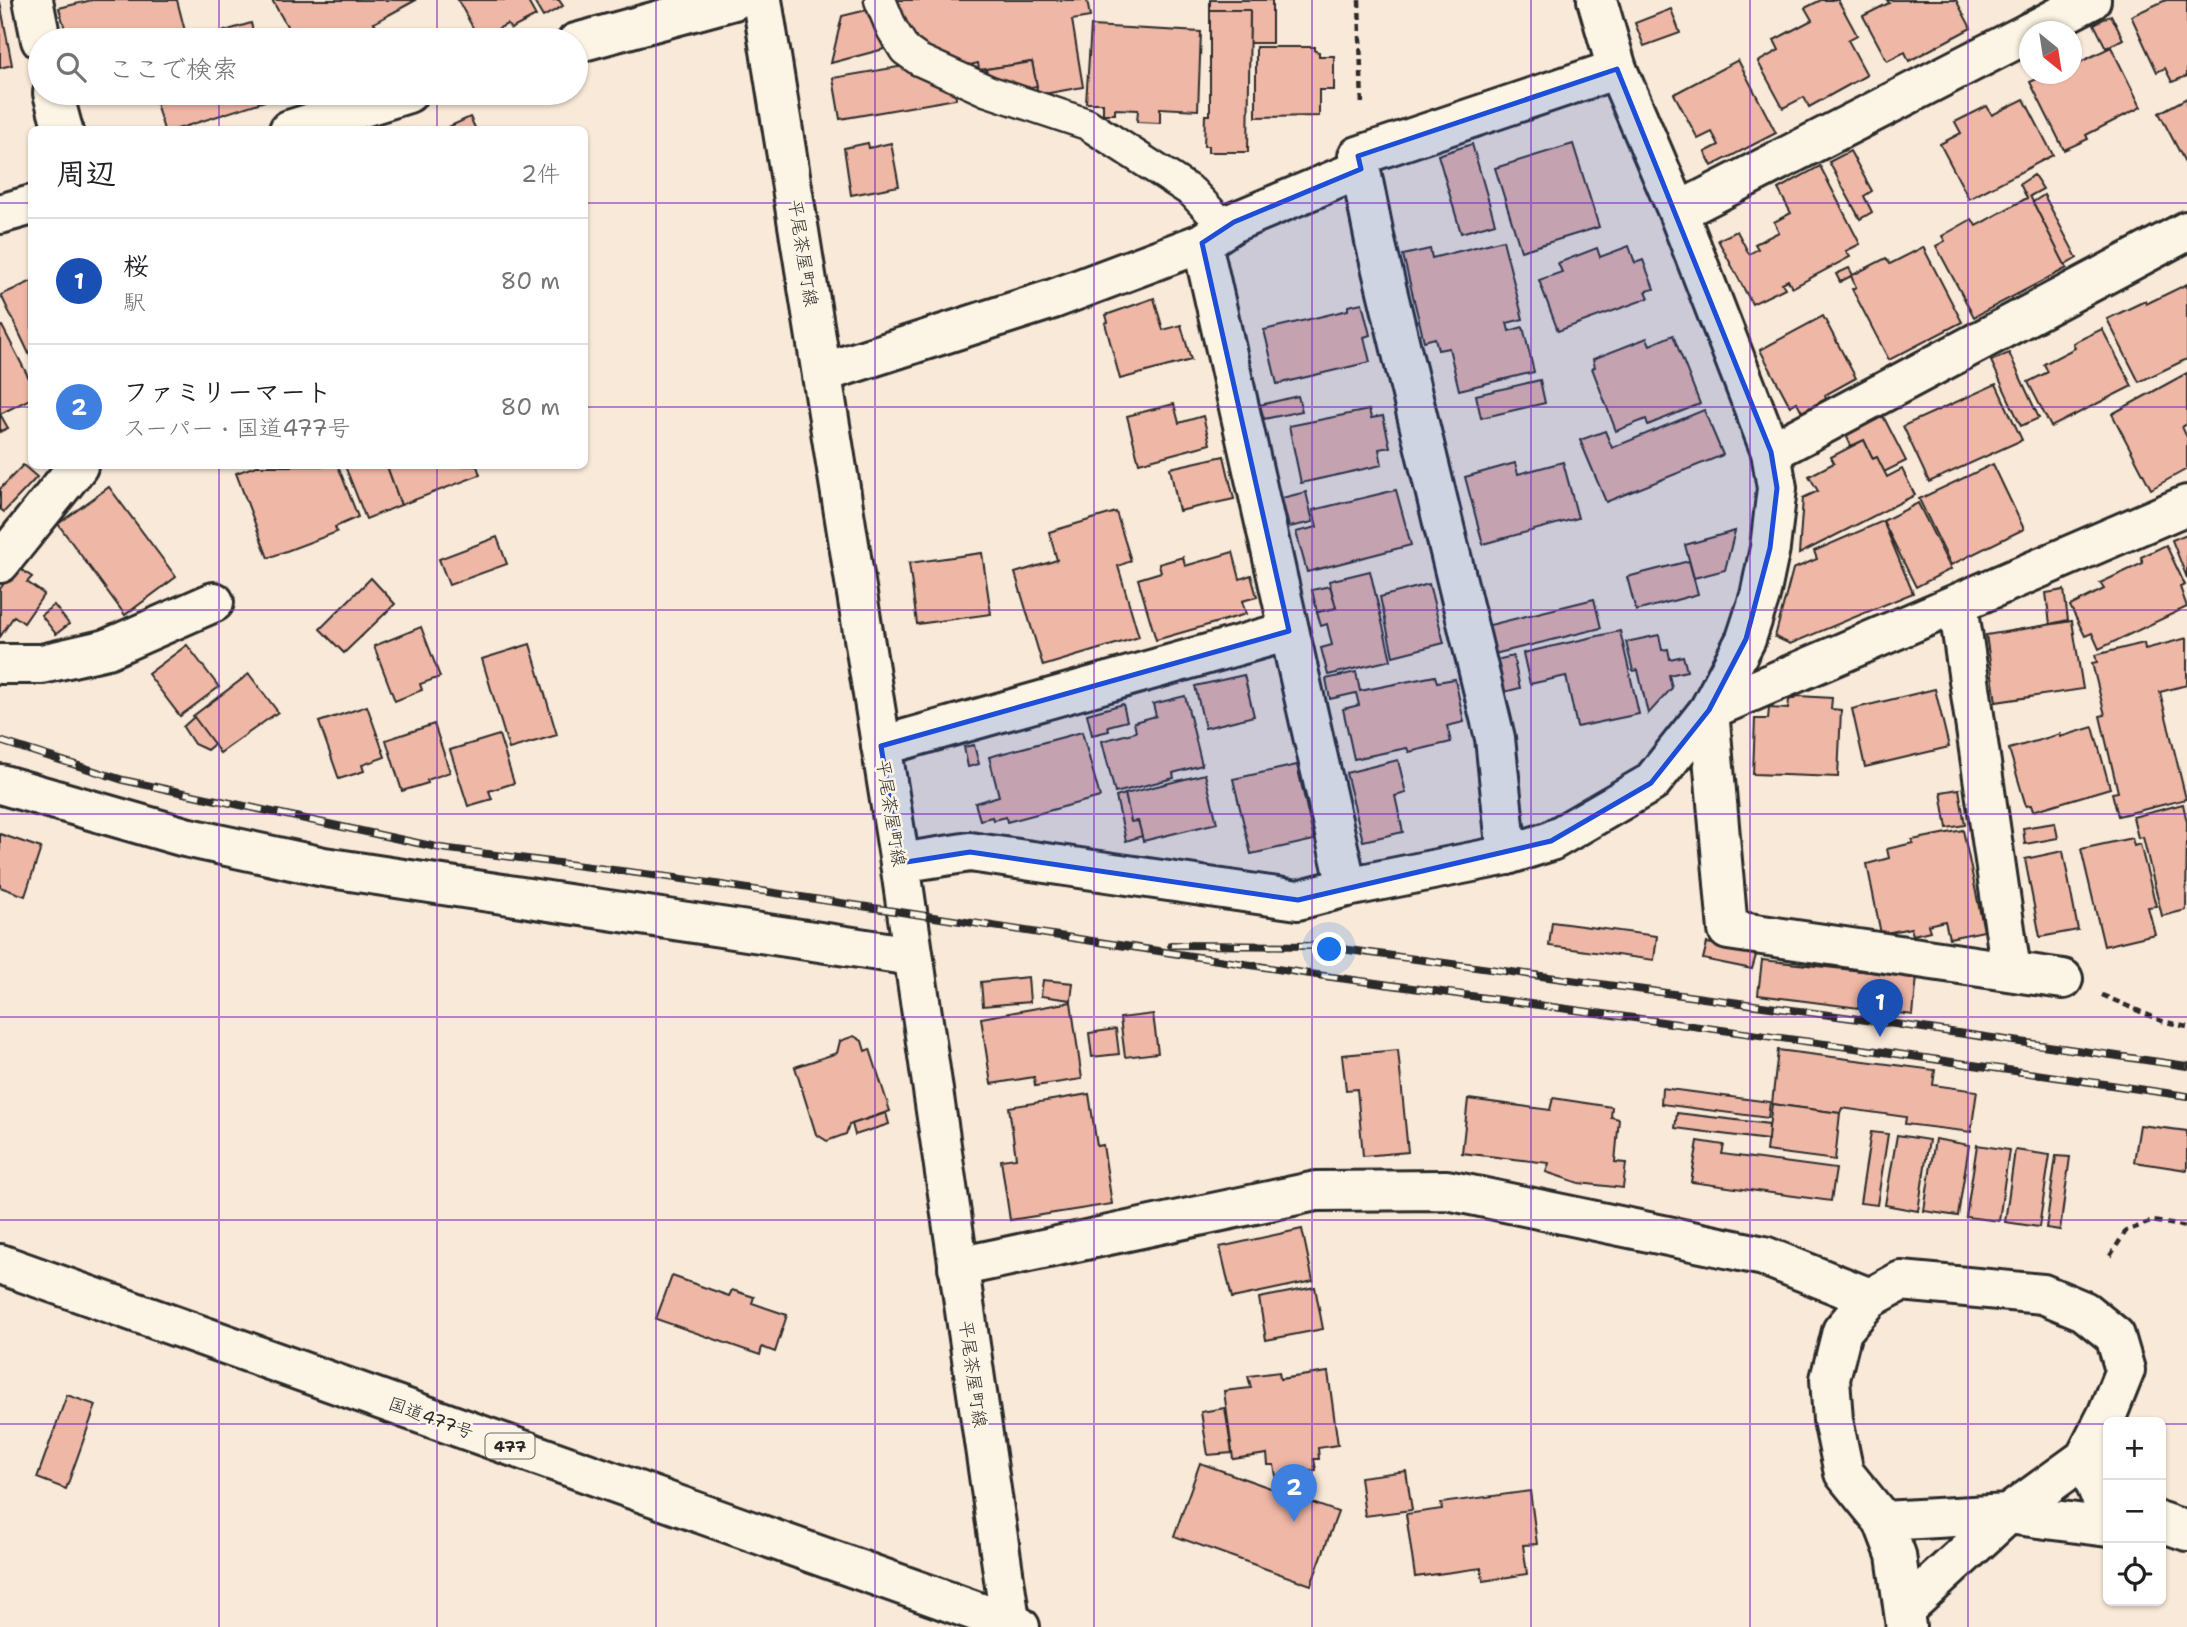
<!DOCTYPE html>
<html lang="ja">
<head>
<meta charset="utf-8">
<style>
	body { margin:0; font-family:"Shantell Sans","Klee One",sans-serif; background:#f2f2f2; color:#202124 }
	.controls { position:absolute; right:21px; bottom:21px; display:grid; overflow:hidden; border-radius:10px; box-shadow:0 2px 5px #0004 }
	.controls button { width:63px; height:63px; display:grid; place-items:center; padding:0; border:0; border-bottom:2px solid #e0e0e0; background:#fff; color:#202124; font:35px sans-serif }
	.compass { position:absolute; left:2019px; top:21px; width:63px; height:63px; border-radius:50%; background:#fff; box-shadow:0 2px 5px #0004; rotate:150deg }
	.you { position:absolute; left:1330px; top:950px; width:24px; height:24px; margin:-18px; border:5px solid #fff; border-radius:50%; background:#1a73e8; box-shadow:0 0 0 10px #1a73e833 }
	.badge { display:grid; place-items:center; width:46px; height:46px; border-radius:50%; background:#7c3aed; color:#fff; font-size:23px; font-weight:700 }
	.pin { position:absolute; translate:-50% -58px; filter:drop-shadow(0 2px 4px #0008) }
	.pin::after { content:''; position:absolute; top:37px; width:24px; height:21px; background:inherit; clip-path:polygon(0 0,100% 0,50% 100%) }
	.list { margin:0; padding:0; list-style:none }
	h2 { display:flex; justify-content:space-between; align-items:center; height:91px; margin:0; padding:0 28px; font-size:30px }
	h2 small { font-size:23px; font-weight:400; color:#757577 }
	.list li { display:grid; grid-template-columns:46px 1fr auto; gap:21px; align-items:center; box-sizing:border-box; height:126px; padding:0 28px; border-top:2px solid #e0e0e0 }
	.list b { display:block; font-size:26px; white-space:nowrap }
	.list p { margin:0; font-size:23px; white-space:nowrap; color:#757577 }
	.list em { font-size:23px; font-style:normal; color:#757577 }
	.icon { flex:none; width:38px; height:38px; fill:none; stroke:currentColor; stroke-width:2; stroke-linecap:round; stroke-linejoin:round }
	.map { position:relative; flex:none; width:2187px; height:1627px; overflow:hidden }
	.search { position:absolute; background:#fff; box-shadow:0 2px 5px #0004; left:28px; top:28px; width:560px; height:77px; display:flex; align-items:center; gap:18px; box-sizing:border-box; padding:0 24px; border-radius:38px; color:#757577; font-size:26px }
	.panel { position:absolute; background:#fff; box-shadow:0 2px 5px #0004; left:28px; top:126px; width:560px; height:343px; border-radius:10px }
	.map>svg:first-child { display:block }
</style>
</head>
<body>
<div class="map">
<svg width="2187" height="1627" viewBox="0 0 2187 1627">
	<rect width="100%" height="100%" fill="#f9e9d8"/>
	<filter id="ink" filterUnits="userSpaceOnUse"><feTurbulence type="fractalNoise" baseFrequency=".0143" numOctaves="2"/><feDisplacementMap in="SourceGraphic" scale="14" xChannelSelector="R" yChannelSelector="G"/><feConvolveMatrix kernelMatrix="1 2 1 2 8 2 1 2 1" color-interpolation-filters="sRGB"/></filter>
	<g filter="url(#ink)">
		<g fill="#efb7a6" stroke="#2b2b2b" stroke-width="2">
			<polygon points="92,0 177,0 187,39 68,40 59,8"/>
			<polygon points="272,0 416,0 374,23 383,40 315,40 311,33 295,40"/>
			<polygon points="458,0 527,0 536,16 511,29 507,24 479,39"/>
			<polygon points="533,0 559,0 563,6 543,17"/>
			<polygon points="894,0 1087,0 1090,17 1072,20 1083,87 1038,95 1032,62 979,70 978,63 962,67 918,44 898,17"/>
			<polygon points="1210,0 1272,0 1272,43 1249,43 1250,10 1210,10"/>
			<polygon points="1821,0 1838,0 1857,35 1848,40 1867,75 1809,107 1804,97 1783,108 1758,62 1779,50 1774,40 1812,20 1805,8"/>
			<polygon points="1887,0 1956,0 1971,28 1909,61 1905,52 1887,61 1863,16 1889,3"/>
			<polygon points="2166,0 2187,0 2187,76 2172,82 2165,68 2157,72 2131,16"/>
			<polygon points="0,2 12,65 0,68"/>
			<polygon points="1671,9 1680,33 1644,46 1635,23"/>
			<polygon points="867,10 884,49 831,63 842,16"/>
			<polygon points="1210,10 1250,10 1248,152 1208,152 1208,146 1204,146 1205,115 1210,115"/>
			<polygon points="2111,15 2123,39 2106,48 2094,24"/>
			<polygon points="251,23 255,40 195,40"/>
			<polygon points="1091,26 1201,32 1198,110 1160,108 1160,123 1137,122 1138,110 1115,109 1115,114 1103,114 1103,103 1086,103"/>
			<polygon points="1256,47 1315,47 1315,51 1319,52 1319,56 1334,56 1334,90 1319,90 1319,116 1256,117"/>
			<polygon points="2111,47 2141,107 2086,135 2088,139 2064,150 2030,82 2048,74 2072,74 2072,66"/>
			<polygon points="1738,60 1776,133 1712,166 1705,152 1719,145 1712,132 1698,139 1674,94"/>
			<polygon points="1032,62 1037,86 1013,90 988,80 986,69"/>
			<polygon points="904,66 955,90 956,99 840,119 833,78"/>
			<polygon points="153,93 272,93 274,98 174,130 164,130"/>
			<polygon points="2187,98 2187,166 2159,113"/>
			<polygon points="2024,99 2053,155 1969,199 1940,144 1961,133 1955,122 1987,106 1992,115"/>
			<polygon points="470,117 476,130 442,130"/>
			<polygon points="868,143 869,148 891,143 899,186 851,195 844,148"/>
			<polygon points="1472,144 1495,223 1461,233 1438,155"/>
			<polygon points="1573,144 1599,227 1521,251 1495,168"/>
			<polygon points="1850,151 1872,191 1864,196 1872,212 1860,219 1829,162"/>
			<polygon points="1820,166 1860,244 1846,251 1850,257 1792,288 1788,280 1782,283 1785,288 1752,304 1718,240 1737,231 1749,254 1758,249 1755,244 1779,232 1774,222 1791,213 1778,189"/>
			<polygon points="2034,175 2043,189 2030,196 2067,268 1974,317 1936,246 1945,241 1942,236 1972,219 1976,226 2027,198 2020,184"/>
			<polygon points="2044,195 2077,258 2065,265 2033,202"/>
			<polygon points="1503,240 1523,319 1507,323 1509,331 1523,327 1534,372 1459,390 1449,348 1438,350 1435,338 1424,341 1403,255 1430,249 1432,258"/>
			<polygon points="1629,246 1635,263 1643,260 1654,289 1646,291 1649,298 1558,331 1539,280 1562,272 1558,263 1597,248 1600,257"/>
			<polygon points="1923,247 1962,322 1889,360 1852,289 1856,287 1851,276 1840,282 1836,274 1849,268 1853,275 1886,258 1890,264"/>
			<polygon points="32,281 32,360 1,295"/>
			<polygon points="2187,284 2187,359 2139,382 2107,319 2145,301 2146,304"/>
			<polygon points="1154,298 1163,330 1181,325 1191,360 1120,379 1105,323 1108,322 1106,315"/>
			<polygon points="1362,303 1370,335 1364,337 1370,362 1277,384 1264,330 1348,310 1348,306"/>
			<polygon points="1823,316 1856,378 1825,395 1826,399 1802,412 1797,402 1790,406 1760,350"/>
			<polygon points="2,326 32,384 32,398 0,414 8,428 0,432 0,327"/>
			<polygon points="2102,329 2132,386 2051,427 2028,382 2048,372 2044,364 2075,348 2073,343"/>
			<polygon points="1673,335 1700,404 1648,425 1646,419 1616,431 1592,368 1595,367 1593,359 1647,338 1650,345"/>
			<polygon points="2009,353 2039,418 2021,426 1991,361"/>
			<polygon points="2187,373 2187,424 2182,427 2187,437 2187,469 2151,489 2112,414"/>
			<polygon points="1540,380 1545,403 1481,418 1476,395"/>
			<polygon points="1996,384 2022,440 1929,482 1903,426"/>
			<polygon points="1298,396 1302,411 1264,419 1260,405"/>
			<polygon points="1174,404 1179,423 1203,416 1210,444 1139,463 1127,416"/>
			<polygon points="1369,410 1371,418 1383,416 1390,447 1379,449 1382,465 1301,483 1289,426"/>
			<polygon points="1704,410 1723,455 1606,502 1580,440 1605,431 1612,448"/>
			<polygon points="1883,416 1906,461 1884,472 1877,457 1873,459 1864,440 1851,446 1846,435"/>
			<polygon points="1864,440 1873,459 1877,457 1887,477 1902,469 1915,495 1799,554 1803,498 1818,491 1809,476 1834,463 1831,457"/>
			<polygon points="1224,456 1234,499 1179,511 1170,468"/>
			<polygon points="1563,462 1578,518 1483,544 1465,477 1515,463 1518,474"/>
			<polygon points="1993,464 2024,529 1951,565 1919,499"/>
			<polygon points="23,465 37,477 4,512 0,509 0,489"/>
			<polygon points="256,466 338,466 358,517 335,527 337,532 268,558 236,473"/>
			<polygon points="345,466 387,466 401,505 366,519"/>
			<polygon points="387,466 477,466 480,475 401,505"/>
			<polygon points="109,487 176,577 125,615 58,524"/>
			<polygon points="1396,490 1411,545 1307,572 1296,532 1317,527 1313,510"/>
			<polygon points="1306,492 1313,522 1289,527 1282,498"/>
			<polygon points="1918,503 1951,569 1916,587 1883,521"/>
			<polygon points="1116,512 1131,561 1118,566 1139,637 1043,666 1015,573 1057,560 1049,532"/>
			<polygon points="1883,521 1913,593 1790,644 1775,637 1793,569 1817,559 1814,551"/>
			<polygon points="1735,531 1725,570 1694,578 1685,545"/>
			<polygon points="2187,534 2187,578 2172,540"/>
			<polygon points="497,537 507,564 449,585 439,559"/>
			<polygon points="2166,545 2185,585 2180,587 2187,607 2099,649 2092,633 2085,636 2070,606 2104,589 2100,583 2143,563 2141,557"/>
			<polygon points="1233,552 1240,579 1251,575 1257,597 1242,601 1246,614 1156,640 1138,579 1161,572 1159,564 1183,557 1185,566"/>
			<polygon points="982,553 991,614 917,624 909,563"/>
			<polygon points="1689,561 1698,594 1636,611 1627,577"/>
			<polygon points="16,566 32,577 27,582 44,594 24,623 14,616 0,637 0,589"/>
			<polygon points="1370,571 1391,660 1328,675 1321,648 1332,645 1327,624 1321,626 1317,612 1336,608 1329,581"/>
			<polygon points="371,578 395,604 344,653 320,629"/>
			<polygon points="1429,584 1444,643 1393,656 1380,597"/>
			<polygon points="1330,586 1336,608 1317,612 1312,590"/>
			<polygon points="2064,590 2068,620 2050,624 2046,593"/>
			<polygon points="1594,599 1601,628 1490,655 1482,627"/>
			<polygon points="54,605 69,624 56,634 41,615"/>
			<polygon points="2072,621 2083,689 1996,702 1986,635"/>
			<polygon points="421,627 440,677 420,684 422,690 395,701 374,646"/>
			<polygon points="1620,631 1639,714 1577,727 1566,676 1530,684 1523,653"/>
			<polygon points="1659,635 1662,650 1668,649 1670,659 1683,656 1687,671 1669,675 1672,688 1648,714 1638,670 1633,671 1626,642"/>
			<polygon points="2187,638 2187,685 2160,692 2186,799 2118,816 2112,793 2118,792 2100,716 2105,715 2092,663 2097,662 2095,655 2144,643 2145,649"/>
			<polygon points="530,644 557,735 509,749 482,659"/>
			<polygon points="187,645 219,687 180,716 148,674"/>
			<polygon points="1513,656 1520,688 1500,693 1492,661"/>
			<polygon points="1356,672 1360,691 1435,676 1437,682 1455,679 1464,722 1447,726 1451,742 1409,752 1407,748 1354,759 1343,709 1359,705 1356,693 1330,699 1326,679"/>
			<polygon points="249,674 278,712 220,753 193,716"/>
			<polygon points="1244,675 1254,716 1205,728 1195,686"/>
			<polygon points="1935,689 1949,747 1865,767 1852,709"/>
			<polygon points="1185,696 1202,765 1173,773 1174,778 1115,793 1102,741 1136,732 1134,722 1156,716 1153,704"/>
			<polygon points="1798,696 1832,698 1831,709 1841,710 1838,777 1753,774 1755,719 1768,719 1769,708 1788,709 1789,700"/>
			<polygon points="1123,704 1127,721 1108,726 1109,731 1092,735 1087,714"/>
			<polygon points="367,706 385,757 362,765 364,771 339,779 319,722"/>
			<polygon points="194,717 214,744 207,750 194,744 183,727"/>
			<polygon points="434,724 450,772 427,780 428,783 402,791 386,740"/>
			<polygon points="2093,727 2110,788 2033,811 2031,805 2026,806 2009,749 2060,734 2060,737"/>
			<polygon points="1082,732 1100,797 1007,822 1006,817 993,820 992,817 980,820 975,803 999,796 989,757"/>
			<polygon points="499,735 514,783 489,791 492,799 468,806 450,750"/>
			<polygon points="974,745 979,764 968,767 964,747"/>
			<polygon points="1398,760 1406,793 1395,796 1403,832 1363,841 1346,773"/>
			<polygon points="1297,765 1314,840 1251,854 1233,779"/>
			<polygon points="1205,774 1217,823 1143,841 1138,821 1131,822 1125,794"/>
			<polygon points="1959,789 1965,825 1947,828 1941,792"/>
			<polygon points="1125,794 1131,822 1138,821 1142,836 1126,841 1116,797"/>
			<polygon points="2183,804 2187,822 2186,910 2162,916 2143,837 2138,838 2133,817"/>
			<polygon points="2055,823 2058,838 2025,844 2023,828"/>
			<polygon points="1963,830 1984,931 1949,938 1945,921 1928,925 1930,931 1913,935 1911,928 1881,934 1867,864 1889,858 1887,849 1913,843 1912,840"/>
			<polygon points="0,834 41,848 25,896 0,887"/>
			<polygon points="2132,838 2134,846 2140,844 2156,906 2148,907 2155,934 2104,946 2081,849"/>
			<polygon points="2063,851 2078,930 2040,937 2025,859"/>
			<polygon points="1552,922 1657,936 1654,960 1549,946"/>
			<polygon points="1707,943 1757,952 1752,969 1703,959"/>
			<polygon points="1762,960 1917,977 1913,1015 1758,995"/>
			<polygon points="1028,977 1030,1002 983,1006 981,982"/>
			<polygon points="1043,980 1073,983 1071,1000 1041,996"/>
			<polygon points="1071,1002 1082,1079 1035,1086 1034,1077 991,1084 981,1018"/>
			<polygon points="1153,1014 1158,1053 1125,1057 1120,1018"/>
			<polygon points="1116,1029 1119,1054 1092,1057 1089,1033"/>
			<polygon points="854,1036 862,1041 865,1051 870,1049 890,1111 849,1125 846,1134 827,1141 816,1134 795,1067 837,1053 840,1041"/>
			<polygon points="1398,1050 1408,1152 1363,1156 1357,1089 1346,1090 1342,1055"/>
			<polygon points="1778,1050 1935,1070 1933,1085 1977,1091 1971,1132 1905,1124 1906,1117 1842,1108 1840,1113 1772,1104"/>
			<polygon points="1662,1088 1770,1102 1768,1118 1661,1104"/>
			<polygon points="1089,1094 1097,1146 1103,1145 1112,1204 1010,1220 1001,1160 1016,1158 1009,1107"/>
			<polygon points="1553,1098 1612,1107 1611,1117 1619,1119 1615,1162 1626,1163 1623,1188 1579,1183 1546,1172 1549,1163 1462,1153 1468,1099 1550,1110"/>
			<polygon points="1772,1104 1840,1113 1835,1160 1766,1151"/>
			<polygon points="886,1113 889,1124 855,1135 852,1124"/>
			<polygon points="1677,1113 1769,1124 1768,1140 1675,1128"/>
			<polygon points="2140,1125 2187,1131 2187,1170 2134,1162"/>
			<polygon points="1871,1132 1888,1134 1877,1205 1860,1203"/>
			<polygon points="1897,1135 1929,1140 1918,1211 1885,1205"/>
			<polygon points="1935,1139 1969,1145 1958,1216 1924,1211"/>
			<polygon points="1698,1141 1724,1145 1722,1154 1836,1169 1831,1201 1691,1182"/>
			<polygon points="1977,1145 2009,1150 1999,1221 1966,1217"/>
			<polygon points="2015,1150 2050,1155 2039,1227 2005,1222"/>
			<polygon points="2056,1156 2070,1157 2060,1230 2046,1228"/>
			<polygon points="1302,1229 1313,1281 1232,1298 1220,1247"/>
			<polygon points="672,1276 729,1296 732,1290 754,1297 752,1303 787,1315 775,1352 762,1347 760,1355 656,1319"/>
			<polygon points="1315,1287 1323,1329 1266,1340 1259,1298"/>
			<polygon points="1279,1372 1280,1379 1328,1372 1338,1445 1318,1448 1319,1459 1314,1459 1316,1470 1276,1476 1274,1465 1268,1465 1267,1454 1233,1459 1224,1391 1251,1388 1248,1376"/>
			<polygon points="67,1395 96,1405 66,1489 37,1478"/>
			<polygon points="1225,1408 1232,1453 1208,1455 1201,1412"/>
			<polygon points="1200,1463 1338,1512 1311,1585 1174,1536"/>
			<polygon points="1406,1471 1412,1510 1365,1516 1360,1477"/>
			<polygon points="1530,1491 1537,1544 1523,1545 1527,1574 1483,1581 1481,1568 1415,1577 1406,1514 1442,1509 1441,1503"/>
		</g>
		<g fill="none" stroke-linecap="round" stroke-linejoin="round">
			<defs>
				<polyline id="lane" points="880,0 892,29 905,50 919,60 988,91 1087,124 1192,192 1225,227"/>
				<g id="street">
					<polyline points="33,0 41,40"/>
					<polyline points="2030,32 2091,0"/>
					<polyline points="576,43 734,0"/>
					<polyline points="53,93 63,130"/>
					<polyline points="289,130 408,93"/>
					<polyline points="1678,212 2030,32"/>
					<polyline points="0,214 32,205"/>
					<polyline points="1202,243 1347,887"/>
					<polyline points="822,373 1053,299 1202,243 1234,222 1361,169"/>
					<polyline points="1771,452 2187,231"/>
					<polyline points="0,563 78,466"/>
					<polyline points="1958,604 2011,971"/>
					<polyline points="0,664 42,664 107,649 214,602"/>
					<polyline points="1709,710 1728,930 2063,979"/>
					<polyline points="1709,710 2187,505"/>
					<polyline points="881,746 1289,631"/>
					<polyline points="0,784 185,837 324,867 912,956"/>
					<polyline points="1507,855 1495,738 1375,241 1358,156 1617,69"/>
					<polyline points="900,863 970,852 1298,900 1347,887 1507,855 1551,841 1651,783 1709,710 1746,639 1760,596 1770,548 1777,488 1771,452 1678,212 1617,69 1597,0"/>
					<polyline points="958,1267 1316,1191 1447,1190 1764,1256 1870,1298"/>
					<polyline points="2085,1458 2102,1500 2108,1503"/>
					<polyline points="1883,1521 2008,1514 2085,1458 2107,1415 2125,1370 2115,1336 2084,1311 2043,1294 1901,1281 1870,1298 1842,1331 1830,1379 1833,1420 1844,1473 1883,1521 1896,1555 1906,1627"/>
					<polyline points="2161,1522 2187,1531"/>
					<polyline points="1904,1610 2008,1514 2108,1527"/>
				</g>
				<polyline id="secondary" points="762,0 900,863 1011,1627"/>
				<polyline id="highway" points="0,1264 1020,1627"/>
			</defs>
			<use href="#lane" stroke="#2b2b2b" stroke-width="35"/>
			<use href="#street" stroke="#2b2b2b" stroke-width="44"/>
			<use href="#secondary" stroke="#2b2b2b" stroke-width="44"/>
			<use href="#highway" stroke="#2b2b2b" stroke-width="44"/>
			<g stroke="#2b2b2b" stroke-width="4.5" stroke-dasharray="7 5" stroke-linecap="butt">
				<polyline points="1359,0 1362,108"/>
				<polyline points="2102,995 2162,1021 2187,1027"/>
				<polyline points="2110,1256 2126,1231 2153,1221 2187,1227"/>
			</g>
			<use href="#lane" stroke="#fcf5e5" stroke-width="30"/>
			<use href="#street" stroke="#fcf5e5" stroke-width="38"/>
			<use href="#secondary" stroke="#fcf5e5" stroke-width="38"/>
			<use href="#highway" stroke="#fcf5e5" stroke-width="38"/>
			<defs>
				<g id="rail">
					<polyline points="0,741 123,780 441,848 676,878 1317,975 1877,1051 2187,1096"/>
					<polyline points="1171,945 1319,946 1881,1022 2187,1066"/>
				</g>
			</defs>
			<use href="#rail" stroke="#2b2b2b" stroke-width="8"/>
			<use href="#rail" stroke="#fcf5e5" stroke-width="5" stroke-dasharray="16" stroke-linecap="butt"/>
		</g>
	</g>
	<path fill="#1d4ed8" fill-opacity="0.2" stroke="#1d4ed8" stroke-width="5" stroke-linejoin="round" d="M1617 69 1771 452 1777 488 1770 548 1746 639 1709 710 1651 783 1551 841 1298 900 970 852 900 863 881 746 1289 631 1202 243 1234 222 1361 169 1358 156Z"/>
	<path fill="none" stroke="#7b2cbf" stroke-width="2" stroke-opacity="0.55" d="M219 0V40M437 0V40M656 0V1627M875 0V1627M1094 0V1627M1312 0V1627M1531 0V1627M1750 0V1627M1968 0V1627M219 93V130M437 93V130M0 203H32M584 203H2187M0 407H32M584 407H2187M219 466V1627M437 466V1627M0 610H2187M0 814H2187M0 1017H2187M0 1220H2187M0 1424H2108M2161 1424H2187"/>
	<g text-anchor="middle" stroke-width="5" stroke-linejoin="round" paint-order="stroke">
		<rect fill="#fcf5e5" stroke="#6a6863" stroke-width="2" x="485.5" y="1433.5" width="49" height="25" rx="5"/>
		<g font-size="16" font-weight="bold" fill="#2b2b2b">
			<text x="510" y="1452">477</text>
		</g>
		<g font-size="18" fill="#2b2b2b" stroke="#fcf5e5">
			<text transform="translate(803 253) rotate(81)" y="6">平尾茶屋町線</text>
			<text transform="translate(891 813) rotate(81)" y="6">平尾茶屋町線</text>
			<text transform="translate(973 1374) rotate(82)" y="6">平尾茶屋町線</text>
			<text transform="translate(431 1418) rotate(20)" y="6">国道477号</text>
		</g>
	</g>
</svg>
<div class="controls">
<button>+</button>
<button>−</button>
<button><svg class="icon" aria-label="locate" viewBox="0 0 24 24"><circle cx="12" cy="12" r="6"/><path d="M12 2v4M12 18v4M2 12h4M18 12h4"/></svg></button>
</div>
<svg class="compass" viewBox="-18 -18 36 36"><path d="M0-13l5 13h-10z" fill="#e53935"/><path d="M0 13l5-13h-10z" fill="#757577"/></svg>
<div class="you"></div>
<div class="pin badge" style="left:1880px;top:1037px;background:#1a4fb4">1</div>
<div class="pin badge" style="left:1294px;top:1522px;background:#3f7fe0">2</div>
<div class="search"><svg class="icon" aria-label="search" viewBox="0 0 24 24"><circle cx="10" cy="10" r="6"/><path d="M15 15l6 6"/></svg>ここで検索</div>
<section class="panel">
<h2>周辺<small>2件</small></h2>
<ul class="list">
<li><span class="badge" style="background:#1a4fb4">1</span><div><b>桜</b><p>駅</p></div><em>80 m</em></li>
<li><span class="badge" style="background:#3f7fe0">2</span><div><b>ファミリーマート</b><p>スーパー · 国道477号</p></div><em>80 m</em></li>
</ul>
</section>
</div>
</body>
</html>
